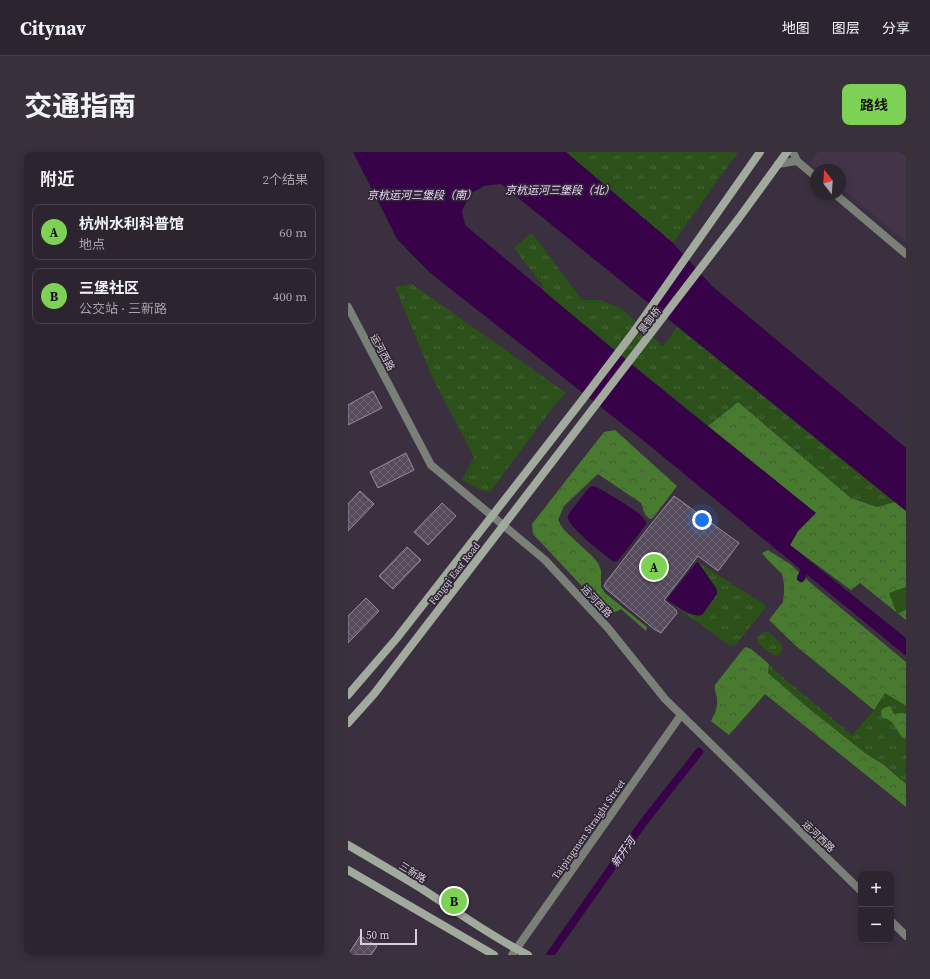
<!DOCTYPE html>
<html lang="zh">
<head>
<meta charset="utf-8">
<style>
	body { margin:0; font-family:"Source Serif 4","Noto Sans SC",serif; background:#38303b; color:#f1f3f6 }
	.controls { position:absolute; right:12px; bottom:12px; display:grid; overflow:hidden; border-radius:8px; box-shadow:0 2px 10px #0003 }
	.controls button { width:36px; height:36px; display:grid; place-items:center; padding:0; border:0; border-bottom:1px solid #48414b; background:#2c242f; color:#f1f3f6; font:20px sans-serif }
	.compass { position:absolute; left:462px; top:12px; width:36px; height:36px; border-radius:50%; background:#2c242f; box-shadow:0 2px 10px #0003; rotate:343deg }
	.scale { position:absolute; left:12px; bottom:10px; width:57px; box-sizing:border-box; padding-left:4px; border:2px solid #d6cfd9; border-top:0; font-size:11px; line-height:14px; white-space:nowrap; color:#d6cfd9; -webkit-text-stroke:3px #302635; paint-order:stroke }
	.you { position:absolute; left:354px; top:368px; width:14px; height:14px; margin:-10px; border:3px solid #fff; border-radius:50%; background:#1a73e8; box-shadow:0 0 0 6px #1a73e833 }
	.badge { display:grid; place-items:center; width:26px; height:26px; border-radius:50%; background:#7dd154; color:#111; font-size:13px; font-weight:700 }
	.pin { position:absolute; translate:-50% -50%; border:2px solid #fff; box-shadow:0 1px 4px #0006 }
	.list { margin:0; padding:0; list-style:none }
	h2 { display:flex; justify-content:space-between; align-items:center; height:52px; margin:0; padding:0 16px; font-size:17px }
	h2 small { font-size:13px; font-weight:400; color:#a6a4aa }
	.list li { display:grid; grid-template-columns:26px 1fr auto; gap:12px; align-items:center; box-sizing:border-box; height:56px; margin:0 8px 8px; padding:0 8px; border:1px solid #48414b; border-radius:8px }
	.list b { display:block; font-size:15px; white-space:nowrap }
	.list p { margin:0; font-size:13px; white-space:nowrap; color:#a6a4aa }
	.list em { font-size:13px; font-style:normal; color:#a6a4aa }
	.map { position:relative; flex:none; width:558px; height:803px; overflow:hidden; border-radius:8px }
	header { display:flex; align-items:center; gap:24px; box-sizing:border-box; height:56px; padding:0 20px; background:#2c242f; border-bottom:1px solid #48414b }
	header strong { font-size:19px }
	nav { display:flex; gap:22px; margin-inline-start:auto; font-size:14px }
	.intro { display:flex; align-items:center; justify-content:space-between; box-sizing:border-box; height:96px; padding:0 24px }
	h1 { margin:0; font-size:28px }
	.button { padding:10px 18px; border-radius:8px; background:#7dd154; color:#111; font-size:14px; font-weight:700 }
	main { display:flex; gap:24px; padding:0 24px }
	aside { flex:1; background:#2c242f; border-radius:8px; box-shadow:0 2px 10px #0003 }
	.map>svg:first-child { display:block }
</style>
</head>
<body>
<header>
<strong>Citynav</strong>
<nav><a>地图</a><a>图层</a><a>分享</a></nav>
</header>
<div class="intro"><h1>交通指南</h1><a class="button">路线</a></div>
<main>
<aside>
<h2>附近<small>2个结果</small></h2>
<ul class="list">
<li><span class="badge">A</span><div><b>杭州水利科普馆</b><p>地点</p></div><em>60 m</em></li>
<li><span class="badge">B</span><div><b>三堡社区</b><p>公交站 · 三新路</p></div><em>400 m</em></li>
</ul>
</aside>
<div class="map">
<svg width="558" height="803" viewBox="0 0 558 803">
	<defs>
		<pattern id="grass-tufts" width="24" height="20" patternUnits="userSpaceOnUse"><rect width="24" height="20" fill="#2b5019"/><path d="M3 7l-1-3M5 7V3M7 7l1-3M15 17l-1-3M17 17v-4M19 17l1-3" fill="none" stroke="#49683a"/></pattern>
		<pattern id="forest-crowns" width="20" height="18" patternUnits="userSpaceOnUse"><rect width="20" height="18" fill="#487b2f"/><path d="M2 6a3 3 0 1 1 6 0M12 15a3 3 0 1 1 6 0" fill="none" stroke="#446037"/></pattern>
		<pattern id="building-cross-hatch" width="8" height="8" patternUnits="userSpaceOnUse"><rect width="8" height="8" fill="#564b5c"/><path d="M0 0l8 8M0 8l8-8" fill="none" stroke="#6e6473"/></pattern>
	</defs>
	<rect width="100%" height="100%" fill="#3b303f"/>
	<polygon fill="#43344a" points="470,0 558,0 558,90 492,35 492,18 471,18 463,11"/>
	<g fill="url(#grass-tufts)">
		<polygon points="218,0 390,0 325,91"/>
		<polygon points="183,81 191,90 234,148 253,148 273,156 315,194 329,175 547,350 529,355 503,346 390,250 360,274 195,139 194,132 177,111 166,96"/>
		<polygon points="64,132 218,241 205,255 142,340 134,339 114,328 126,305 86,229 47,135"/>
		<path d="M350 410 417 453V456L387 494 381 493 320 449C328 454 345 465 354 462L369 442V439L368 436Z"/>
		<path d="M415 480H421C429 488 442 495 429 504 424 503 410 494 409 488 409 484 412 483 415 480Z"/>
		<polygon points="421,512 426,518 504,583 526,558 537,541 558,554 558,632 539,615 517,601 459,555 420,521"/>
	</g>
	<g fill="url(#forest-crowns)">
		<polygon points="390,250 503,346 529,355 547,350 558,359 558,468 512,431 503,438 442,393 450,379 467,361 360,274"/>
		<path d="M267 278 329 334 305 366 302 367C295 362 296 358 293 351L250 322 216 354 210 368 216 378 244 404 250 411 253 418V435L257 441 299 475 298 479 273 457 261 463 185 382 184 372 256 280Z"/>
		<polygon points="420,398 442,412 465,433 558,510 558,554 537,541 526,558 448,494 421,468 435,450 436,440 436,432 434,422 419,407 414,401"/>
		<path d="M398 495 403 497 421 512 420 521 459 555 517 601 536 613 558 632V655L417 542 381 583 363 569C367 561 370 555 369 546 368 540 366 538 367 533L395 497Z"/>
		<path d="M542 554 546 562 554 561 558 562V586L554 585C546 575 548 570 534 565L533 559 536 556Z"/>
	</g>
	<polygon fill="#2b5019" points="558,435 558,458 549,462 541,441"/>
	<g fill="#380249">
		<polygon points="5,0 218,0 325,91 364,134 558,296 558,359 153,32 136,34 122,42 114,59 117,73 289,217 468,361 450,379 442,393 558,486 558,504 296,289 81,120 49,87"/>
		<path d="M246 334C255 338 294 361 297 368 299 371 298 372 297 374L273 405 269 409 266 410C257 403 221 376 220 366 219 364 221 362 222 360L240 337 242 335Z"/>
		<path d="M350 410 368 436 369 439V442L354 463C343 466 329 454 320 449L319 447 348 411Z"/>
	</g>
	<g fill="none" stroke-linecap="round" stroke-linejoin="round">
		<g stroke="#380249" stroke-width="8">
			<polyline points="453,426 458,415"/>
			<polyline points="202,803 295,671 351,600"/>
		</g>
	</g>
	<g fill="url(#building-cross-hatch)" stroke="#988b9e">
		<polygon points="25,239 34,256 0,273 0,253"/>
		<polygon points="58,301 66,318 30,336 22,320"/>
		<polygon points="12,339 26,352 0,379 0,352"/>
		<polygon points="326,344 391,391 370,419 350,404 316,448 328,458 329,461 313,481 306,477 258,437 256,434 258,430 300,376"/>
		<polygon points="94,351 108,364 80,393 66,380"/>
		<polygon points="59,395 73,408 45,437 31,424"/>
		<polygon points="18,446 31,459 0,491 0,464"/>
		<polygon points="12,784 29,794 23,803 0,803"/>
	</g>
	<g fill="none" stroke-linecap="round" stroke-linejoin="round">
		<g stroke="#7a8078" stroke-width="8">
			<polyline points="445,0 449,9 468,25"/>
			<polyline points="430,12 449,9"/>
			<polyline points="487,42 558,102"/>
			<polyline points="0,155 83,313 197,408 260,476 317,547 513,739"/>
			<polyline points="543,769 558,784"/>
			<polyline points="164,803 333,563"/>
		</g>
		<g stroke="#a1aa9d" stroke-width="8">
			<polyline points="0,543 49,486 232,251 285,181 412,0"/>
			<polyline points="0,571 26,542 155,374 391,66 439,0"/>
			<path d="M0 693C24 707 48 721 71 735 107 758 142 784 180 803"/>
			<polyline points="0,718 146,803"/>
		</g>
	</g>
	<g text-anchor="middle" stroke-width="3.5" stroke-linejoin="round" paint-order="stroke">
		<g font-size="10" fill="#d6cfd9" stroke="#302635">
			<text transform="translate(301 168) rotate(-52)" y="4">景御桥</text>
			<text transform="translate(35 200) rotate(62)" y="4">运河西路</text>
			<text transform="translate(106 421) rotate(-52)" y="4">Fengqi East Road</text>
			<text transform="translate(249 449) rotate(47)" y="4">运河西路</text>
			<text transform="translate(240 677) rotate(-55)" y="4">Taipingmen Straight Street</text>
			<text transform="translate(471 684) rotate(44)" y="4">运河西路</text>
			<text transform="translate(65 720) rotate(32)" y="4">三新路</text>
		</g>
		<g font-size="11" font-style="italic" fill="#f1d6fd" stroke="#302635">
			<text x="212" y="42">京杭运河三堡段（北）</text>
			<text x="74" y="47">京杭运河三堡段（南）</text>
			<text transform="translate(275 700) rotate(-55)" y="4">新开河</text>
		</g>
	</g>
</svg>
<div class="controls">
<button>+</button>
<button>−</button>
</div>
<svg class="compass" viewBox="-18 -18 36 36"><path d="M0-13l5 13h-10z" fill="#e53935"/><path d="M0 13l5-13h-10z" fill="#a6a4aa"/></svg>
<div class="scale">50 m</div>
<div class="you"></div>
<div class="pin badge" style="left:306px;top:415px">A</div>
<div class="pin badge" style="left:106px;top:749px">B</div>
</div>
</main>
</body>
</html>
